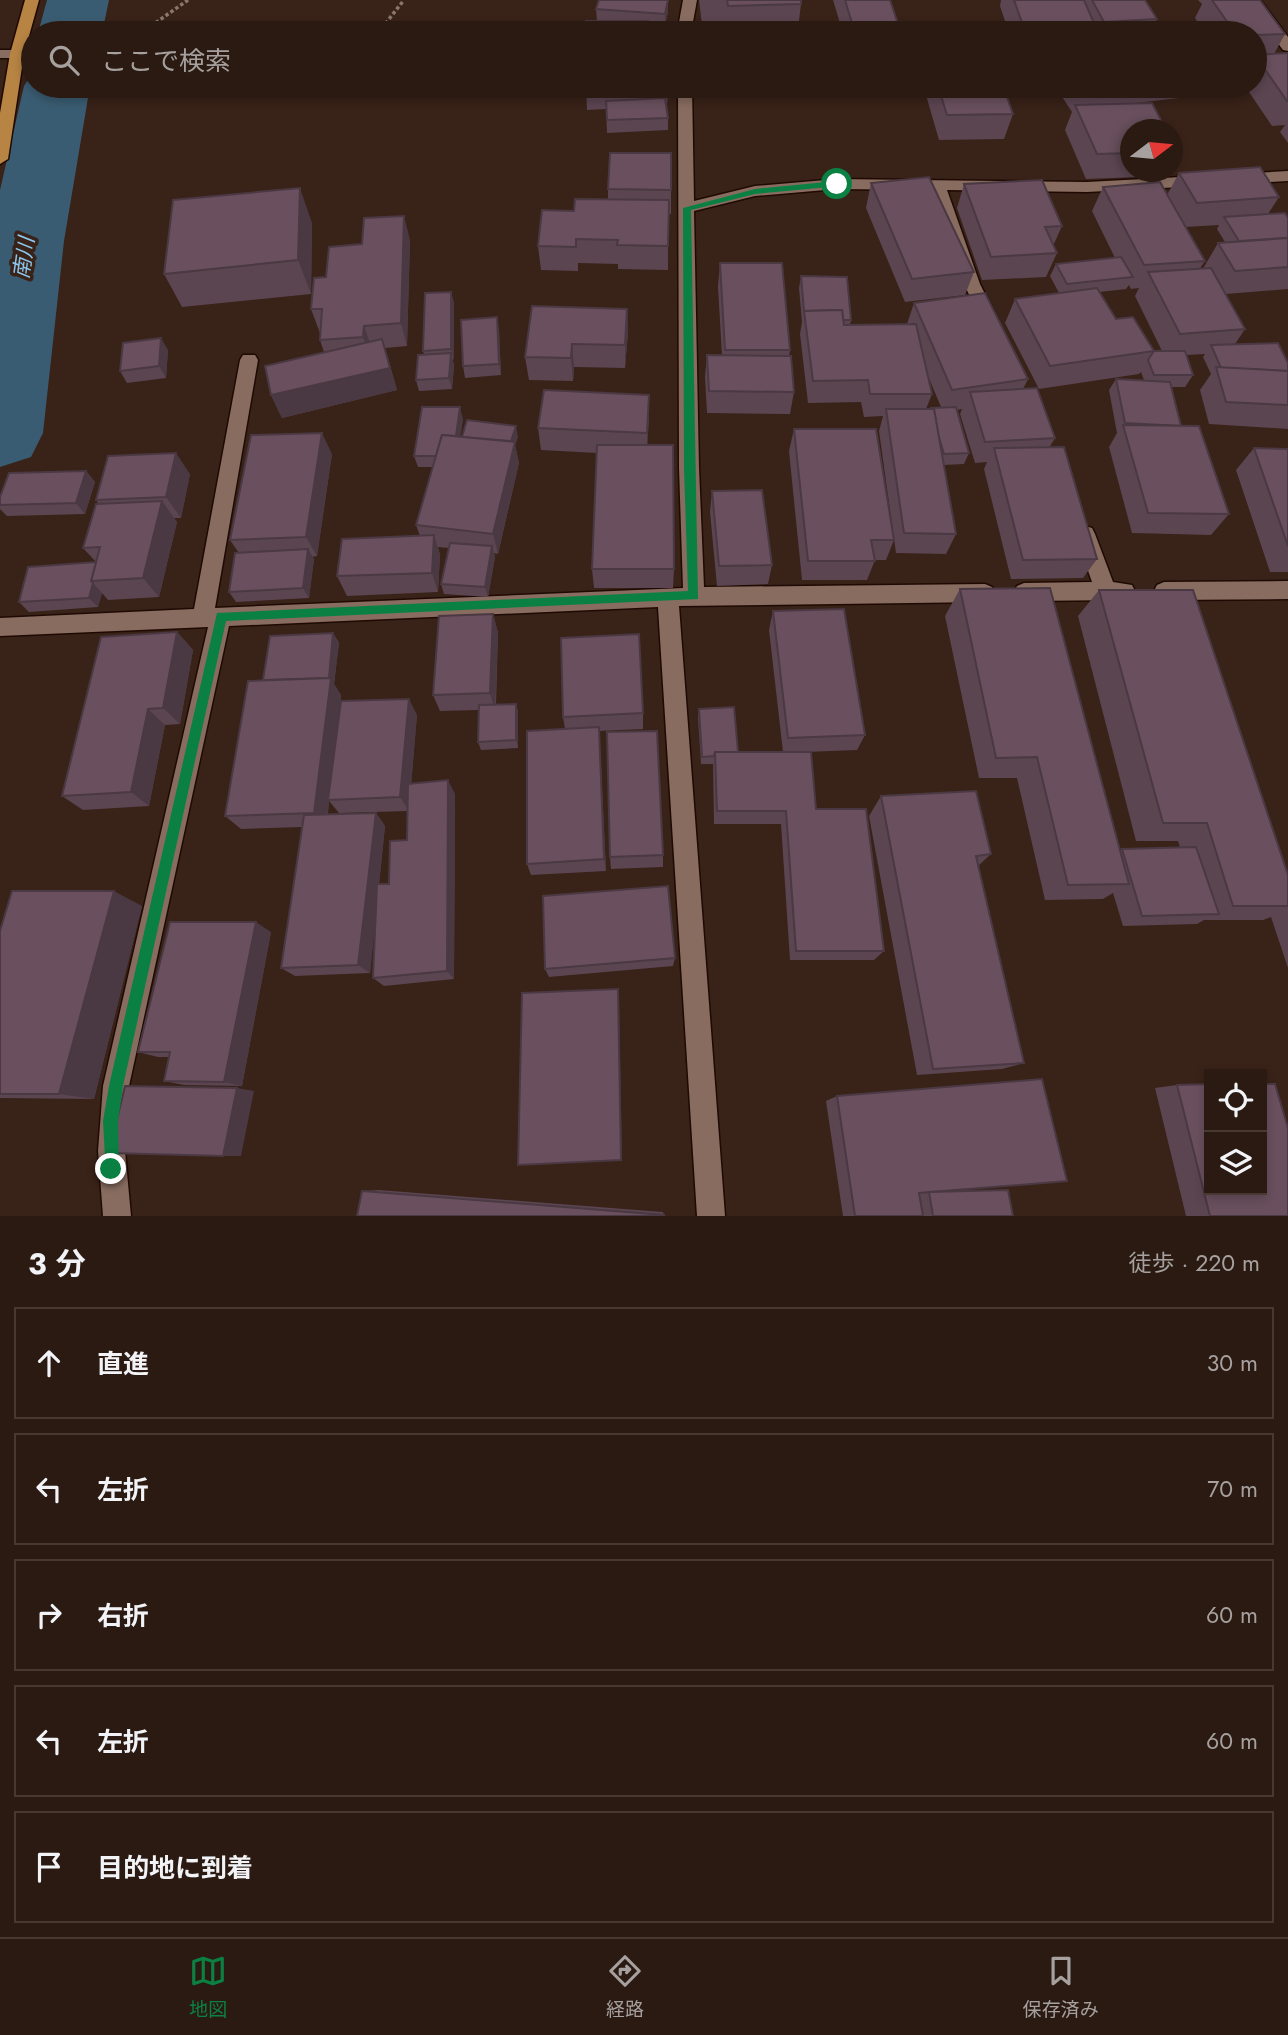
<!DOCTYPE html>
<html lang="ja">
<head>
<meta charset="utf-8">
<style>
	body { margin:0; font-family:Jost,"Noto Sans JP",sans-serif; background:#33231b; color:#f1f3f6 }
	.controls { position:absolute; right:21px; bottom:21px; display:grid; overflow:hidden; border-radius:0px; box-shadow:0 4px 10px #0003 }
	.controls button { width:63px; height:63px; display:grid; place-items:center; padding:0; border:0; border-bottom:2px solid #473832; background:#2b1a12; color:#f1f3f6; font:35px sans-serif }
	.compass { position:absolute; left:1120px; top:119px; width:63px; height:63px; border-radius:50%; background:#2b1a12; box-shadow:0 4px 10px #0003; rotate:74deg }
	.stop { position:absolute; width:21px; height:21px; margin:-16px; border:5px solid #0b8043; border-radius:50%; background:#fff }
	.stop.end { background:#0b8043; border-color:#fff; box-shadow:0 2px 7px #0008 }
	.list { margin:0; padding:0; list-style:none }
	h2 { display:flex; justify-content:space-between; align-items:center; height:91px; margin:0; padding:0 28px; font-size:30px }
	h2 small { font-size:23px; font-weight:400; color:#a6a19f }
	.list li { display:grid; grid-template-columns:46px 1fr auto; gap:21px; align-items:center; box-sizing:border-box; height:112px; margin:0 14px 14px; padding:0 14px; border:2px solid #473832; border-radius:0px }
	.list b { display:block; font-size:26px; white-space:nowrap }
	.list em { font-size:23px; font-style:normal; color:#a6a19f }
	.icon { flex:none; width:38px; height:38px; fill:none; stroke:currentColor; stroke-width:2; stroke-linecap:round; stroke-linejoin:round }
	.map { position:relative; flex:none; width:1288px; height:1216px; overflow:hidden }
	.search { position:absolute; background:#2b1a12; box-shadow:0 4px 10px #0003; left:21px; right:21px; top:21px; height:77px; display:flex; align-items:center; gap:18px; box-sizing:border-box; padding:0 24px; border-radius:38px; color:#a6a19f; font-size:26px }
	.sheet { height:721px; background:#2b1a12 }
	nav { display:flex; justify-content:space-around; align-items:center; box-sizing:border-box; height:98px; border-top:2px solid #473832; background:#2b1a12; font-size:19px; color:#a6a19f }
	nav a { display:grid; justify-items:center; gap:4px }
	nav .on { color:#0b8043 }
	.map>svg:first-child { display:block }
</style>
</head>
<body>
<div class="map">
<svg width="1288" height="1216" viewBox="0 0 1288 1216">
	<rect width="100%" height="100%" fill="#392218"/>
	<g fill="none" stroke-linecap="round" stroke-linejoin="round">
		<g fill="#3a5c72" fill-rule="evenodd">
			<polygon points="47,0 109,0 102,33 38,33"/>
			<polygon points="33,72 33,86 90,86 64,241 43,433 31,457 0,467 0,190 24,86"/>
		</g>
		<defs>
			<g id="street">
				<polygon points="683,0 697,0 691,33 677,33"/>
				<polygon points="1246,0 1260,0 1288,37 1288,51 1283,50"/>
				<polygon points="0,50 17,50 24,54 17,58 0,58"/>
				<polygon points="678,86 692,86 694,201 755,186 837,179 1087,182 1200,176 1208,181 1200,186 1087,192 947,190 980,284 998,320 995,324 983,324 964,284 931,190 837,189 755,196 694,211 699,468 704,587 985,584 992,587 995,593 992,599 985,602 679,606 725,1216 697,1216 658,607 229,626 129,1086 125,1151 131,1216 103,1216 98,1151 103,1086 208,627 0,636 0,618 194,609 240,360 243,355 255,355 258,360 215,608 683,588 679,468"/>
				<polygon points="1288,171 1288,181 1239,184 1231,179 1239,174"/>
				<polygon points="1085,526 1092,528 1095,534 1113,582 1132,585 1135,591 1132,597 1125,600 1024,601 1017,598 1014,592 1017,586 1024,583 1092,582 1075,534 1078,528"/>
				<polygon points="1288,581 1288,599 1164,600 1157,597 1154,591 1157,585 1164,582"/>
			</g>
			<polygon id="primary" points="25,0 39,0 24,54 8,159 0,164 0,113 10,54"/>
		</defs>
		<use href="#street" stroke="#1f0a03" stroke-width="3"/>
		<use href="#primary" stroke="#1f0a03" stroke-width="3"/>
		<g stroke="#8a766e" stroke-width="3.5" stroke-dasharray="3.5 2.5" stroke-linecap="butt">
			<polyline points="141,33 188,0"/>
			<polyline points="378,33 404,0"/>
		</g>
		<use href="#street" fill="#886c60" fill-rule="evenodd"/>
		<use href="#primary" fill="#b78444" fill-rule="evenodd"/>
	</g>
	<g fill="#5b4551" fill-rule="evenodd">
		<polygon points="668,0 668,11 665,26 673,33 597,21 596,9"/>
		<polygon points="699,0 801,0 801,4 798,29 726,31 725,25 702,25"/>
		<polygon points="833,0 890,0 901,33 843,33"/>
		<polygon points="1001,0 1145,0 1157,19 1152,30 1179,33 1009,33 1000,6"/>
		<polygon points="1198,0 1260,0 1285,34 1274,54 1288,53 1288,143 1280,132 1285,125 1272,126 1245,86 1255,86 1255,33 1205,33 1195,18 1202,4"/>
		<polygon points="586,86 668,86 667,108 668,118 668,130 607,133 606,109 587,110"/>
		<polygon points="715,86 791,86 790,91 716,93"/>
		<polygon points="929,86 1003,86 1013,114 1004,139 939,140 926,95"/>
		<polygon points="1055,86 1202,86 1197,96 1135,103 1130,130 1130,172 1167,172 1164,176 1086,179 1065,130 1072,112"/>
		<polygon points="1172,143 1177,152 1172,160"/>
		<path d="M1179 173 1279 197 1268 214 1288 218V289L1226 294 1245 329 1235 344 1288 363V429L1209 424 1200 390 1211 374 1203 357 1205 354 1186 355 1193 375 1185 387H1171L1181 426 1229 514 1211 535 1132 533 1109 447 1117 433 1109 390 1116 379 1144 380 1141 372 1139 374 1039 389 1005 323 1015 299 1059 293 1050 276 1056 264 1115 258 1092 211 1103 187 1167 195ZM1219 225 1217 229 1225 242 1218 243 1204 267V268H1200L1205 261 1185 227ZM1129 285 1131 289 1139 288 1135 296 1162 351H1153L1116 319 1099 292 1126 289Z"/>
		<polygon points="871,183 974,272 965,295 905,302 866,208"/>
		<polygon points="964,184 1062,226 1053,246 1057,253 1046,277 982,280 957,208"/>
		<polygon points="608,189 671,190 671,214 668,214 668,270 618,269 618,264 578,263 578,271 541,270 538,246 574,211 608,199"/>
		<polygon points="312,223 311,294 182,307 164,274"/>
		<polygon points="410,240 407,346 385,348 397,390 282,418 271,395 324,352 320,340 320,333 311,309 326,277"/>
		<polygon points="720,263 790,350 789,356 794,392 790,414 707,413 705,377 707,355 722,355 718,287"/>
		<path d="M801 276 851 320 850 325 907 324 914 303 1028 379 1023 389 1055 438 1049 448 1097 559 1083 578 1011 579 984 469 987 462 975 463 960 414 962 409 957 410 969 453 964 464 944 465 956 534 946 554 896 553 879 431 883 416 864 417 861 402 808 403 800 334 802 322 799 288ZM928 376 941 407 926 409 932 394Z"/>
		<polygon points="451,292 454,304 453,361 454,365 452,389 419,391 416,380 424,354 423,351"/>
		<polygon points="627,309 628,332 625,368 574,367 573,381 529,380 525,357"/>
		<polygon points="499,330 501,375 465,378 463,366"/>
		<polygon points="168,350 166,378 127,383 120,371"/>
		<polygon points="649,418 647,445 674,569 673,588 594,588 592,569 597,453 541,450 538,428"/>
		<polygon points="463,419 460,436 518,437 515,445 519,463 498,554 494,553 495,557 488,597 444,594 441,584 449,548 438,547 440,555 438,592 347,596 337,576 420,536 416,525 433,467 418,467 414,456"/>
		<polygon points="794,429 894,540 886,560 875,560 867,580 802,580 789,451"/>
		<polygon points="1254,448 1288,449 1288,572 1270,572 1236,470"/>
		<polygon points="332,454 317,556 312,557 314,559 309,598 236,602 229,592 239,553 230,540"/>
		<polygon points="86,471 95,482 85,514 7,516 0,509 0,497"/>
		<polygon points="190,474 181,518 174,518 177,522 159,597 108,600 102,593 98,607 29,612 19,602 96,562 83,548 99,504 96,500"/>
		<polygon points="712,491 772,565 768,584 717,586 710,512"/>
		<polygon points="960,589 1120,850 1122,849 1180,847 1178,841 1136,841 1078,616 1099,590 1288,875 1288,968 1271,917 1263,920 1204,920 1197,924 1123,926 1113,893 1103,899 1045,900 1017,778 979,778 945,616"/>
		<polygon points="773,611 865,735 857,750 805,752 816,809 884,951 874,960 790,960 781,824 714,824 713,764 701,764 698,718 699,709 738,752 783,752 769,630"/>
		<polygon points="493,614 498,633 496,705 516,704 518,712 518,748 481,750 478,742 479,710 440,711 433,695"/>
		<polygon points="177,632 193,650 180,724 165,725 149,806 83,810 62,796"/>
		<path d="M333 633 339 643 334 684 341 695 338 722 417 715 411 784 455 794 454 979 384 986 373 978 375 921 370 973 295 976 281 968 302 827 241 829 225 816 263 680ZM329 801 339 813 408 811 407 840 389 884H379L385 826 376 813 328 814Z"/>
		<polygon points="643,713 643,729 599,731 606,871 531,875 527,864 565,729 563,717"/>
		<polygon points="881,796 991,854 978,866 1024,1063 1002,1069 917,1075 869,816"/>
		<polygon points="663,855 663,867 611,869 610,857"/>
		<polygon points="142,906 94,1099 0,1098 0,931"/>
		<polygon points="271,932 242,1086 184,1085 164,1081 169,1057 158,1057 138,1052"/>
		<polygon points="675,958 673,966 549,977 545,969"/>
		<polygon points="1177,1085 1288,1216 1186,1216 1155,1088"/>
		<polygon points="837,1096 949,1190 1008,1190 1013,1216 843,1216 826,1101"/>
		<polygon points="379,1190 663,1212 664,1215 362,1191"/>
	</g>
	<g fill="#4a3842">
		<polygon points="668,0 668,11 665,27 665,14"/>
		<polygon points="300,188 312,223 311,294 298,260"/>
		<polygon points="404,216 410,240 407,346 401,323"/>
		<polygon points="451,292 454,304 454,361 451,349"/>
		<polygon points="627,309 628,332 625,368 625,345"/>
		<polygon points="497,317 499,330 501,375 499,364"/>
		<polygon points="364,326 372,349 371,360 363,337"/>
		<polygon points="161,338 168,350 166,378 159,366"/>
		<polygon points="382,339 397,390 282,418 271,395"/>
		<polygon points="572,344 574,367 573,381 571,358"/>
		<polygon points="451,353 454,365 452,389 449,378"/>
		<polygon points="649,395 649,418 647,455 647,433"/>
		<polygon points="460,407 463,419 458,455 455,444"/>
		<polygon points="516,426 518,437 515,445 519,463 498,554 493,534 510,447"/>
		<polygon points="322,433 332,454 317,556 306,537"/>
		<polygon points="176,453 190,474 181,518 166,497"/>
		<polygon points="86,471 95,482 85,514 76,503"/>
		<polygon points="162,501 177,522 159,597 143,578"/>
		<polygon points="434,535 440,555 438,592 432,573"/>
		<polygon points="492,546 495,557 488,597 485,587"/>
		<polygon points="308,549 314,559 309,598 303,588"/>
		<polygon points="93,583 102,593 98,607 89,598"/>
		<polygon points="493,614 498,633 495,710 490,693"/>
		<polygon points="177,632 193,650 180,724 163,708"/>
		<polygon points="333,633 339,643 334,684 341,695 329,800 328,800 329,801 326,826 314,813"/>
		<polygon points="409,699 417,715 409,811 400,797"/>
		<polygon points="516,704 518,712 518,748 516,740"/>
		<polygon points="148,709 165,725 149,806 131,792"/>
		<polygon points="599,727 600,743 606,871 604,859"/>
		<polygon points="448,780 455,794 454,979 447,971"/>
		<polygon points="376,813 385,826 370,973 358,965"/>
		<polygon points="114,891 142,906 94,1099 59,1094"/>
		<polygon points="256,922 271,932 242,1086 224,1082"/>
		<polygon points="618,989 619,996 622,1161 621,1160"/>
		<polygon points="237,1088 254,1091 241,1156 223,1156"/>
	</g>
	<g fill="#6a505e" stroke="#4a3842" stroke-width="2">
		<polygon points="599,0 668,0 665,14 596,9"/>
		<polygon points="727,0 801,0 801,4 728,6"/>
		<polygon points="845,0 890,0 901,33 855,33"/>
		<polygon points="1014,0 1084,0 1097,30 1025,31"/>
		<polygon points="1092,0 1145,0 1157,19 1104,22"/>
		<polygon points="1212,0 1260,0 1285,34 1255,35 1255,33 1235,33"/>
		<polygon points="586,21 648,21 648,26 586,27"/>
		<polygon points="672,26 673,33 584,33 584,27"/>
		<polygon points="1174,28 1179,33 1127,33"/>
		<polygon points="1288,53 1288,101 1287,101 1255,55"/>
		<polygon points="938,86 1003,86 1013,114 947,115"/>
		<polygon points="1081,86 1120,86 1084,90"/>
		<polygon points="665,98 668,118 607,120 606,101"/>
		<polygon points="1152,103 1166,130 1130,130 1130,153 1097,154 1075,105"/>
		<polygon points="1172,143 1177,152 1172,152"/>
		<polygon points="610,153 671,153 671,190 608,189"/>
		<polygon points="1260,167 1279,197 1197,203 1179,173"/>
		<polygon points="929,177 974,272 912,279 871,183"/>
		<polygon points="1042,180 1062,226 1045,227 1057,253 991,257 964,184"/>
		<polygon points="1160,182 1205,261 1144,265 1103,187"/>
		<polygon points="300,188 298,260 164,274 173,200"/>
		<polygon points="575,199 669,200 668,246 617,245 618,240 576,239 576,247 538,246 542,210 574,211"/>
		<polygon points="1285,213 1288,218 1288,238 1239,241 1224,217"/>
		<polygon points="404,216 401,323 364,326 363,337 320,340 322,309 311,309 314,278 326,277 329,247 362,244 364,218"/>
		<polygon points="1288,238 1288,267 1235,271 1218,243"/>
		<polygon points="1121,257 1133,277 1067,284 1056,264"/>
		<polygon points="720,263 782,263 790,350 725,350"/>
		<polygon points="1211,268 1245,329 1180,334 1148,272"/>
		<polygon points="801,276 847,277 851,320 843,320 842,310 804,311"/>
		<polygon points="1097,288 1116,319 1133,317 1154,351 1050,366 1015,299"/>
		<polygon points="451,292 451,349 423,351 425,293"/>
		<polygon points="985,293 1028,379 952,390 914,303"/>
		<polygon points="532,306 627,309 625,345 572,344 571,358 525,357"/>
		<polygon points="842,310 844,325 916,324 932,394 870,394 868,380 813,381 804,311"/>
		<polygon points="497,317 499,364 463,366 461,320"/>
		<polygon points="161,338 159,366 120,371 123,343"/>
		<polygon points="382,339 390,368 271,395 265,366"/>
		<polygon points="1278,343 1288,363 1288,371 1221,368 1211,345"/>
		<polygon points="1154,351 1185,351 1193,375 1154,375 1148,360"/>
		<polygon points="451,353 449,378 416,380 418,355"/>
		<polygon points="707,355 791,356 794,392 709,391"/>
		<polygon points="1216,367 1288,371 1288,405 1226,402"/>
		<polygon points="1116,379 1170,382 1181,426 1125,423"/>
		<polygon points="1037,388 1055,438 985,442 970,392"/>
		<polygon points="544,390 649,395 647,433 538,428"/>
		<polygon points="422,407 460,407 456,436 442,435 436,456 414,456"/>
		<polygon points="956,407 969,453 944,454 938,434 934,409 931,409 931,408"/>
		<polygon points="886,409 934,409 956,534 904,533"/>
		<polygon points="467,420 516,426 511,441 462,437"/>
		<polygon points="1123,425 1199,426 1229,514 1148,513"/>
		<polygon points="794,429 876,429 894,540 871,540 875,561 808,561"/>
		<polygon points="322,433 306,537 230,540 251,435"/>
		<polygon points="442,435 515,442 493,534 416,525"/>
		<polygon points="597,445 673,445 674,569 592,569"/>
		<polygon points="1064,447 1097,559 1023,560 994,448"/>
		<polygon points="1254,448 1288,449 1288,546"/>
		<polygon points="176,453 166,497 96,500 108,456"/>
		<polygon points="86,471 76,503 0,505 0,497 9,473"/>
		<polygon points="762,490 772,565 719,566 712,491"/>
		<polygon points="162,501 143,578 91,581 100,547 83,548 96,504"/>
		<polygon points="434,535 432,573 337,576 342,539"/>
		<polygon points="450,543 492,546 485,587 441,584"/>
		<polygon points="308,549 303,588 229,592 235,553"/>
		<polygon points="96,562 91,581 93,583 89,598 19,602 28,567"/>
		<polygon points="1050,588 1129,884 1068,885 1037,757 996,758 960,589"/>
		<polygon points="1099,590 1193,590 1288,875 1288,906 1233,906 1207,823 1163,823"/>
		<polygon points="844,609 865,735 788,738 773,611"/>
		<polygon points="493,614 490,693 433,695 439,616"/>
		<polygon points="177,632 163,708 148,709 131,792 62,796 101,637"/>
		<polygon points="333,633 329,678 263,680 270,636"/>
		<polygon points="639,634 643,713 563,717 561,638"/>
		<polygon points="331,678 314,813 225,816 248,681"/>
		<polygon points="409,699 400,797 328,800 341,701"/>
		<polygon points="516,704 516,740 478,742 479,705"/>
		<polygon points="734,707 738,752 715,752 714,756 702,757 699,709"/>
		<polygon points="599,727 604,859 527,864 527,731"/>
		<polygon points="657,731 663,855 610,857 607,732"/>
		<polygon points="715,752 811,752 816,809 866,809 884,951 796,951 786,811 717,811"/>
		<polygon points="448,780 447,971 373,978 377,884 389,884 390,841 407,840 408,784"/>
		<polygon points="976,791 991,854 976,856 1024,1063 933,1069 881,796"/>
		<polygon points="376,813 358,965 281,968 304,815"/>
		<polygon points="1196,847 1219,914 1142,916 1122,849"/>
		<polygon points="668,886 675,958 545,969 543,896"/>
		<polygon points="12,891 114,891 59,1094 0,1094 0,931"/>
		<polygon points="170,922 256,922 224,1082 164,1081 170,1052 138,1052"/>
		<polygon points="618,989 621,1160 518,1165 522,993"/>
		<polygon points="1042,1079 1067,1181 919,1193 923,1216 855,1216 837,1096"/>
		<polygon points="1209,1084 1209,1190 1262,1190 1262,1084 1275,1084 1288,1128 1288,1216 1210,1216 1177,1085"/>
		<polygon points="125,1086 237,1088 223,1156 109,1153"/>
		<polygon points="1008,1190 1013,1216 933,1216 929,1192"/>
		<polygon points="362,1191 664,1215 664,1216 357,1216"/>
	</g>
	<polygon fill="#0b8043" points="837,181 840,182 840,186 755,194 691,210 698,599 226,621 123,1086 118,1121 119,1169 116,1175 111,1177 106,1175 103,1121 109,1086 217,613 688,591 684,468 683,208 755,189"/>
	<g text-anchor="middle" stroke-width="7" stroke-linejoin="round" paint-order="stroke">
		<g font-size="21" font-style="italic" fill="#8bc8ef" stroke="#392218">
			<text transform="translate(24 258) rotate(-82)" y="7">南川</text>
		</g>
	</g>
</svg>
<div class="controls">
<button><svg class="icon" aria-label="locate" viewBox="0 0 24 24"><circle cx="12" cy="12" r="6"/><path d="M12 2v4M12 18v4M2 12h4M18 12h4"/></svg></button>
<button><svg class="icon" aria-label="layers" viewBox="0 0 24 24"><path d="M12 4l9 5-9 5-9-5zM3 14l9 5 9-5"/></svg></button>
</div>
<svg class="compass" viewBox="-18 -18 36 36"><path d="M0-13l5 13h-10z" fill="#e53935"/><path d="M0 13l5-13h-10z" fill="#a6a19f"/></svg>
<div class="stop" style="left:837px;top:184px"></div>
<div class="stop end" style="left:111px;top:1169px"></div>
<div class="search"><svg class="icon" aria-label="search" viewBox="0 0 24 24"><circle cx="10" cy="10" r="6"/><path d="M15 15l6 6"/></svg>ここで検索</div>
</div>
<section class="sheet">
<h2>3 分<small>徒歩 · 220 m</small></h2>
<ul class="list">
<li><svg class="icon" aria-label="ahead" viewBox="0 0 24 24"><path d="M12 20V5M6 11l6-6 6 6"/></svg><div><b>直進</b></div><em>30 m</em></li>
<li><svg class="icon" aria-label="left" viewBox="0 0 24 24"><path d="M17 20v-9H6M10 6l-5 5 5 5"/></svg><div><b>左折</b></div><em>70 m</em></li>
<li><svg class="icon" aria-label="right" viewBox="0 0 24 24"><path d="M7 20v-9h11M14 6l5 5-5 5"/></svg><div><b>右折</b></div><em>60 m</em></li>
<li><svg class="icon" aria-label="left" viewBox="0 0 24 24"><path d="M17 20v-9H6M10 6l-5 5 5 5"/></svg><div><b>左折</b></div><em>60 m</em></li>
<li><svg class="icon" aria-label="arrive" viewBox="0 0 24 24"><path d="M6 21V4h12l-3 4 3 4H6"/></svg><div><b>目的地に到着</b></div></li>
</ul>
</section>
<nav>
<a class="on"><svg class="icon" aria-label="map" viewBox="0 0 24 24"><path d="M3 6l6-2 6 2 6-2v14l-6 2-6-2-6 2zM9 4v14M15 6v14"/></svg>地図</a>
<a><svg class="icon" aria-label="directions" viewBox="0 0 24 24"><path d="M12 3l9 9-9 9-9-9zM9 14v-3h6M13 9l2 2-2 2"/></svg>経路</a>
<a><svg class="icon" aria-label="saved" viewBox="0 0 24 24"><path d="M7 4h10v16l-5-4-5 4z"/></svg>保存済み</a>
</nav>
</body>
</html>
